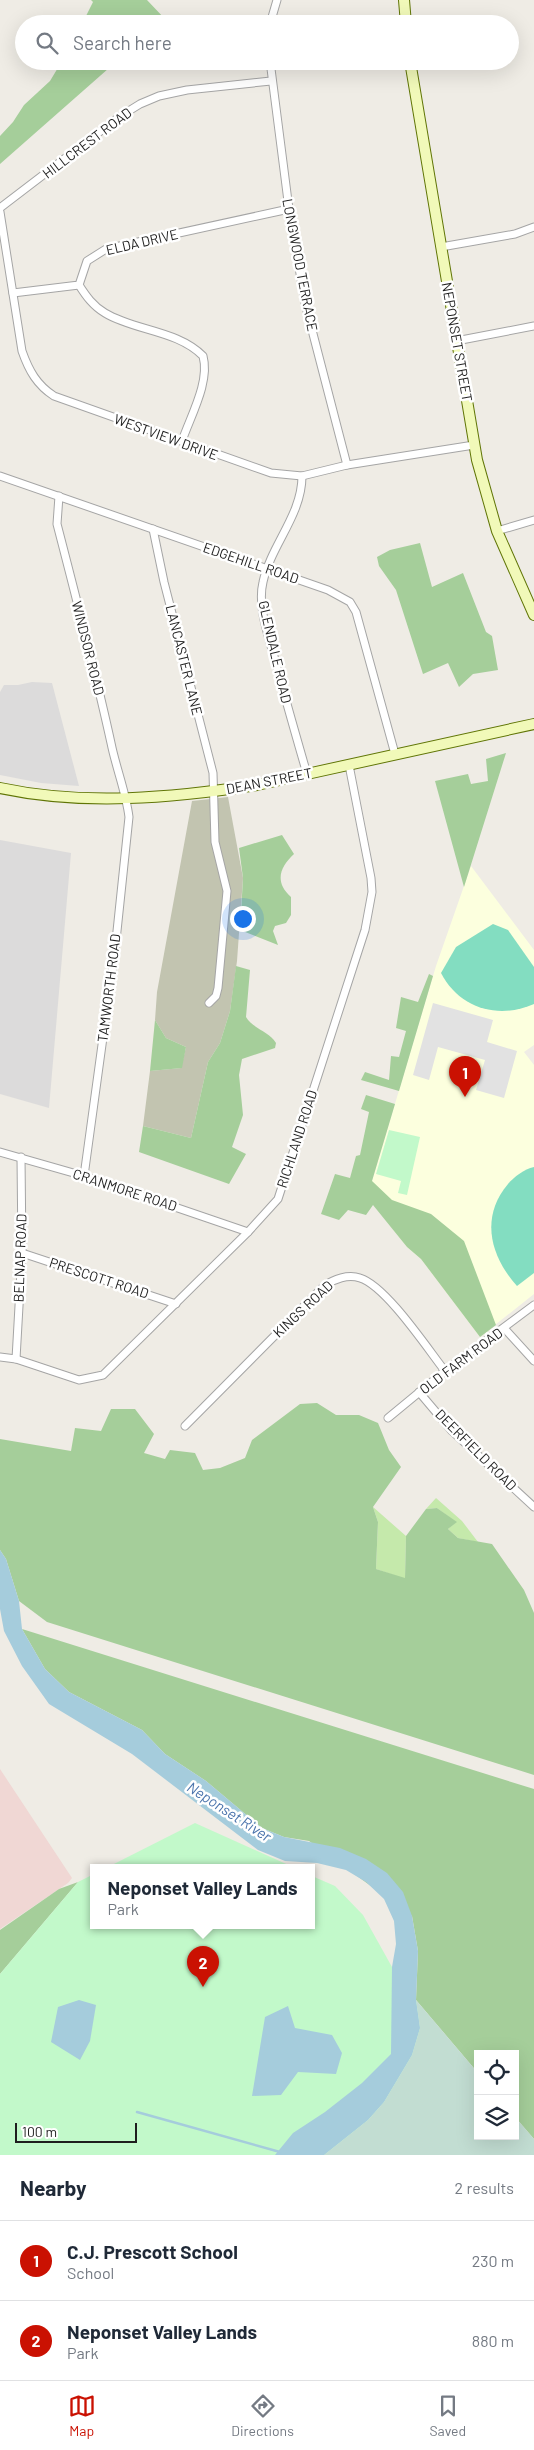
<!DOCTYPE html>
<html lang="en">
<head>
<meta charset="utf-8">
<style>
	body { margin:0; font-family:Barlow,sans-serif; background:#f6f6f7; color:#1f2937 }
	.controls { position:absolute; right:15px; bottom:15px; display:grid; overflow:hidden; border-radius:0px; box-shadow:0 5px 20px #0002 }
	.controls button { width:45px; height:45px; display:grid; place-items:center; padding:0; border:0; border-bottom:1px solid #e0e1e3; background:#fff; color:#1f2937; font:25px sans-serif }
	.scale { position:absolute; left:15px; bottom:12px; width:122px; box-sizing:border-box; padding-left:5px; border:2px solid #1e1e1e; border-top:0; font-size:14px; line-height:18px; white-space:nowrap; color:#1e1e1e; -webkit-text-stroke:4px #fff; paint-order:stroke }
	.you { position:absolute; left:242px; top:918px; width:18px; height:18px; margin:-12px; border:4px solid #fff; border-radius:50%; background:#1a73e8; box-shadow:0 0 0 8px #1a73e833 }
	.badge { display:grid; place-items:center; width:32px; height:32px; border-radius:50%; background:#ca1102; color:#fff; font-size:16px; font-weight:700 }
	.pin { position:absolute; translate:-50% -41px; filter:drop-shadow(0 1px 2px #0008) }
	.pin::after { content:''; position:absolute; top:26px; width:18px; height:15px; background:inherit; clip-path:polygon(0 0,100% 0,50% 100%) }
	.popup { position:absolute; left:90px; top:1864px; width:225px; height:65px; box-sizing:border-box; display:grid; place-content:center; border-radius:0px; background:#fff; filter:drop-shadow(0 1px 4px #0005); font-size:16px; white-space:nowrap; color:#747a83 }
	.popup b { font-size:19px; color:#1f2937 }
	.popup::after { content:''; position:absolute; left:50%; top:100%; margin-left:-10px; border:10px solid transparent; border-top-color:#fff }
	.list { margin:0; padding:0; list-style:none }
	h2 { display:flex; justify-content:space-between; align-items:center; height:65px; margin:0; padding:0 20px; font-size:21px }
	h2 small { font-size:16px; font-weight:400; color:#747a83 }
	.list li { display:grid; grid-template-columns:32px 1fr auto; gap:15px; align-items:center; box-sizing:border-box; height:80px; padding:0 20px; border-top:1px solid #e0e1e3 }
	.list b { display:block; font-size:19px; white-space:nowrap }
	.list p { margin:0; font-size:16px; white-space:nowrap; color:#747a83 }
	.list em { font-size:16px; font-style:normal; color:#747a83 }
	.icon { flex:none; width:28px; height:28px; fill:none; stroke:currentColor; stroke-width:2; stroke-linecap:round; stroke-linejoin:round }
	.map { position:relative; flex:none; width:534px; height:2155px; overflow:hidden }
	.search { position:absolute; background:#fff; box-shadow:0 5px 20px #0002; left:15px; right:15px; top:15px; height:55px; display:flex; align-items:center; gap:12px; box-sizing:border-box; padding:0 18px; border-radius:28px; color:#747a83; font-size:19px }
	.sheet { height:225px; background:#fff }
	nav { display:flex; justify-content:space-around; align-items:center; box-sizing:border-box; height:70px; border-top:1px solid #e0e1e3; background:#fff; font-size:14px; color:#747a83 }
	nav a { display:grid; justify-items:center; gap:2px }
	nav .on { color:#ca1102 }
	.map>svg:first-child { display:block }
</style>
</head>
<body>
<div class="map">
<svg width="534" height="2155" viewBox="0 0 534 2155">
	<rect width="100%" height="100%" fill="#efece5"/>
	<g fill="#dcdbdb">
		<polygon points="32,682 52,683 79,786 41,783 0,775 0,692 4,685 18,685"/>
		<polygon points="0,840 71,853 49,1108 0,1094"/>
	</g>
	<polygon fill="#f0d7d4" points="0,1769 72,1878 68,1883 0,1929"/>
	<polygon fill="#fcffde" points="471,866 534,950 534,1045 524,1052 534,1065 534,1294 480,1337 421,1259 407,1247 362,1190 372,1181 436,966"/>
	<polygon fill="#c2c4b0" points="228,797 243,878 237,961 230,1011 220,1043 208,1062 191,1138 143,1126 150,1071 181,1068 186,1047 166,1038 155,1020 157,992 192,801"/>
	<g fill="#c5e9ab">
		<polygon points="436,1498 462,1521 478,1542 458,1538 448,1529 456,1522 437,1508 426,1509"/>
		<polygon points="373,1507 406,1536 405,1579 376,1569 378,1522"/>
	</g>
	<g fill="#a5ce9a">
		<polygon points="91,0 147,0 165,19 159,24 82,24 93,2"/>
		<polygon points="62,61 117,61 0,164 0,136 13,122 24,105 50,81"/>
		<polygon points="420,543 432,587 463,573 486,632 492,636 498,670 473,674 459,687 448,663 423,674 396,590 379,566 377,557 390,550"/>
		<polygon points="506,753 464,887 435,781 468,774 471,784 488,781 486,759"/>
		<path d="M282 835 294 854C280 867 274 882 291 897V915L286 923 275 926 273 931 278 945 240 930 243 878 239 848Z"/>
		<path d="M236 966 250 970 246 1017C253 1029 269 1031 276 1043L275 1048 242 1059 239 1075 243 1115 232 1147 246 1154 229 1184 139 1152 143 1126 191 1138 208 1062 220 1043 230 1011Z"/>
		<polygon points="429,974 433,976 399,1091 361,1080 365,1072 389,1080 391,1056 399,1057 406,1031 396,1028 401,997 418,1002"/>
		<polygon points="155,1020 166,1038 186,1047 182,1068 150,1071"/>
		<polygon points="366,1095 395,1104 372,1181 392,1200 431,1214 464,1241 496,1325 480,1337 421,1259 407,1247 373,1205 366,1215 348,1210 339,1220 321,1214 335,1174 350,1178 356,1156 360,1155 369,1112 361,1109"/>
		<polygon points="317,1403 336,1415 359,1415 378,1423 389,1450 401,1467 373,1507 378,1522 376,1569 405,1578 406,1536 426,1509 437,1508 457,1522 448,1529 458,1538 492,1544 524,1590 534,1613 534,1775 47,1622 19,1601 6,1559 0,1550 0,1439 71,1451 75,1428 101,1431 111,1409 135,1409 154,1434 144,1453 165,1459 170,1450 195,1453 203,1470 220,1468 245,1458 252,1440 300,1404"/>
		<polygon points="22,1629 534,1789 534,2139 515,2117 515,2054 478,2054 478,2073 416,2000 418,1951 412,1916 309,1841 284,1837 262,1828 206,1781 165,1754 142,1730 69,1692 45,1669"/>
		<polygon points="78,1882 0,1974 0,1930 59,1889"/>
	</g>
	<polygon fill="#c2ddd2" points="416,2000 478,2073 478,2136 515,2136 515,2117 534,2139 534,2155 324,2155 368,2120 384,2102 412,2055 420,2028"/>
	<g fill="#c2f9ca">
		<polygon points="389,1130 420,1137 407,1195 398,1193 401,1181 376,1174"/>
		<polygon points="195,1823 295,1868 106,1868"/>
		<polygon points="94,1874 94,1926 312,1926 312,1876 335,1886 363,1915 392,1967 416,2000 420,2028 412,2055 384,2102 368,2120 324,2155 0,2155 0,1974 78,1882"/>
	</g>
	<g fill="#83ddc1">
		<path d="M493 924 508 930 534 967V1004C498 1020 459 1008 441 973L456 947Z"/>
		<path d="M534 1167V1273L517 1286C490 1256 480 1217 508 1184 514 1177 524 1169 534 1167Z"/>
	</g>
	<polygon fill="#e2e2e2" points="433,1003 493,1020 487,1042 517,1051 504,1098 476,1090 485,1060 438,1047 429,1080 413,1075"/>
	<g fill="#a5ccdc">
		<polygon points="0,1550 6,1559 19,1601 22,1629 45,1669 69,1692 142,1730 165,1754 206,1781 262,1828 284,1837 340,1848 366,1859 387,1873 403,1892 412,1916 418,1951 416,2000 420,2028 412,2055 384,2102 368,2120 324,2155 275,2155 293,2133 325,2112 362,2083 391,2054 392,1967 396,1944 394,1921 384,1899 366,1882 346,1870 317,1863 285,1861 258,1850 132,1754 49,1704 22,1666 4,1631 0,1609"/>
		<polygon points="79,2000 96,2005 90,2041 80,2060 51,2042 58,2007"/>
		<polygon points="288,2006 295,2028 332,2035 342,2053 336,2074 298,2072 281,2095 252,2096 265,2017"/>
	</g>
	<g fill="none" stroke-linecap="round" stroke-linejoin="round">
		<polyline stroke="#a5ccdc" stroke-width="2.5" points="137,2112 280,2152"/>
		<defs>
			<g id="minor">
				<polyline points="270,24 277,0"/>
				<polyline points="270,61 289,209 305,303 347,465"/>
				<polyline points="0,208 119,117 140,104 159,96 187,90 271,81"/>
				<path d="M0 212 22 351C29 371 37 385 54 396L271 473 302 476 347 465 474 445"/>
				<polyline points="441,247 515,234 534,227"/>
				<path d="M79 285C86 296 93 306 105 313 135 331 177 330 203 356 210 382 191 415 182 441"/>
				<polyline points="13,293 79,285 87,261 106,249 289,209"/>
				<polyline points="456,341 534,326"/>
				<polyline points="0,476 328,590 350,602 356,612 395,754"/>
				<path d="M302 476C302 515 271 545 263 582 257 607 269 637 275 660 285 698 296 736 307 774"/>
				<path d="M59 496 57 524C76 597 95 670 111 743 116 768 126 792 129 817L115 950 84 1176"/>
				<polyline points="153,529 164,582 213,773 215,842 227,891 218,988 216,996 209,1003"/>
				<polyline points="497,531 534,520"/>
				<polyline points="0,1152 84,1176 248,1232"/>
				<polyline points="22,1253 176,1304"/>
				<polyline points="504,1328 534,1361"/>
				<polyline points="0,1357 16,1359 79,1380 103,1375 248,1232 278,1199 365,930 372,892 371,878 349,765"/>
				<polyline points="16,1359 22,1253 21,1157"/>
				<polyline points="419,1392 452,1431 534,1507"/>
				<polyline points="388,1418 445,1371 534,1305"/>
				<path d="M185 1426 324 1286C334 1279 348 1274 360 1278 386 1286 427 1348 445 1371"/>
			</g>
			<g id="secondary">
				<polyline points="404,0 406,24"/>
				<polyline points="410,61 477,460 497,531 534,615"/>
				<path d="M0 788C84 806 172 798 257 785L534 724"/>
			</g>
		</defs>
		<use href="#minor" stroke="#a5a5a5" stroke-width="9"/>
		<use href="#secondary" stroke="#607506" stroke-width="12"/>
		<use href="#minor" stroke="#fff" stroke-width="7"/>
		<use href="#secondary" stroke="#f1f9b9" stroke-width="10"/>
	</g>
	<g text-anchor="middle" stroke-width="5" stroke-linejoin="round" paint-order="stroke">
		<g font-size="14" fill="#1e1e1e" stroke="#fff">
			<text transform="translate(87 143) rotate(-37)" y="5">HILLCREST ROAD</text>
			<text transform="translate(142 242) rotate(-13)" y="5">ELDA DRIVE</text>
			<text transform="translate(300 265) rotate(79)" y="5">LONGWOOD TERRACE</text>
			<text transform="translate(457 342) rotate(80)" y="5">NEPONSET STREET</text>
			<text transform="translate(166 437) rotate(20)" y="5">WESTVIEW DRIVE</text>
			<text transform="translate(251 563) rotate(19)" y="5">EDGEHILL ROAD</text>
			<text transform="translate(88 648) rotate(76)" y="5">WINDSOR ROAD</text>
			<text transform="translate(275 652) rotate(77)" y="5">GLENDALE ROAD</text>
			<text transform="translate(184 660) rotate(76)" y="5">LANCASTER LANE</text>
			<text transform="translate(269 781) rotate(-11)" y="5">DEAN STREET</text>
			<text transform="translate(109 988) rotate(-83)" y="5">TAMWORTH ROAD</text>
			<text transform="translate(297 1139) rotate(-72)" y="5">RICHLAND ROAD</text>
			<text transform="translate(125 1190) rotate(18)" y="5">CRANMORE ROAD</text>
			<text transform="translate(20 1258) rotate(-88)" y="5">BELNAP ROAD</text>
			<text transform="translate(99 1278) rotate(18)" y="5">PRESCOTT ROAD</text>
			<text transform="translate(303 1309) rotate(-43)" y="5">KINGS ROAD</text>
			<text transform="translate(461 1361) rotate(-37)" y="5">OLD FARM ROAD</text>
			<text transform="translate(476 1450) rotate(45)" y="5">DEERFIELD ROAD</text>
		</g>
		<g font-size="15" font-style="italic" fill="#4c75ad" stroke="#fff">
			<text transform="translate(229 1812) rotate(33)" y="5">Neponset River</text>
		</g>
	</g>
</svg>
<div class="controls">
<button><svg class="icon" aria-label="locate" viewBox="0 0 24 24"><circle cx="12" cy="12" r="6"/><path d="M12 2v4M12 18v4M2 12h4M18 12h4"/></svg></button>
<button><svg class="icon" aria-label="layers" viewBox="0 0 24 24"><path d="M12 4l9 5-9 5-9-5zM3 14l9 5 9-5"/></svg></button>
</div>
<div class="scale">100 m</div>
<div class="you"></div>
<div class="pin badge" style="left:465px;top:1097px">1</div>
<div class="pin badge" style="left:203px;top:1987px">2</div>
<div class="popup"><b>Neponset Valley Lands</b>Park</div>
<div class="search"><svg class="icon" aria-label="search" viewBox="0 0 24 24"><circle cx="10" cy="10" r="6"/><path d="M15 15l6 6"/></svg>Search here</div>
</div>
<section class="sheet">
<h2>Nearby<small>2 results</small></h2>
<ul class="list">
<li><span class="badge">1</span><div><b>C.J. Prescott School</b><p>School</p></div><em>230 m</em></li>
<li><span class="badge">2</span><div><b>Neponset Valley Lands</b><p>Park</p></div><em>880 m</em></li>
</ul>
</section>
<nav>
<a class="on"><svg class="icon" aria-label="map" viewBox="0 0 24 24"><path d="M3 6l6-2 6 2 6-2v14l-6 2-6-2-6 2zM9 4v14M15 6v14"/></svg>Map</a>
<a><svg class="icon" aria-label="directions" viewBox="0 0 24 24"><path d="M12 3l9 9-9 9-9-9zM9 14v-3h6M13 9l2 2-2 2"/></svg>Directions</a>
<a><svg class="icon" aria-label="saved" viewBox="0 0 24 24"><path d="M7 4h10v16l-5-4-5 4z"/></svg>Saved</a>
</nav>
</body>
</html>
